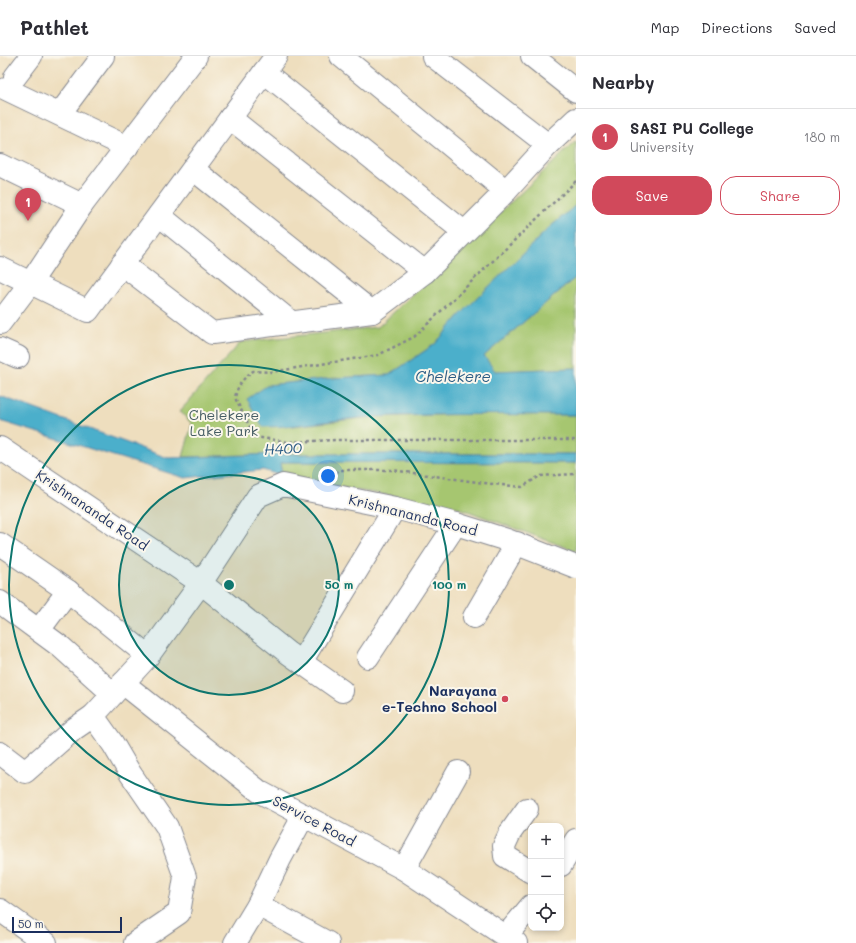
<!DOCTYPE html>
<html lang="en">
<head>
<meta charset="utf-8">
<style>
	body { margin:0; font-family:Mali,sans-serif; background:#f2f2f3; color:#2b2b33 }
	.controls { position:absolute; right:12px; bottom:12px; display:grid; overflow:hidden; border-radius:8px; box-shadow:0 2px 6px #0003 }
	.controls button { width:36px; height:36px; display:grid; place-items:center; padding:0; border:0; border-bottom:1px solid #e1e1e2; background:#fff; color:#2b2b33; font:20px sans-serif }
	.scale { position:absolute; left:12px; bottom:10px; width:110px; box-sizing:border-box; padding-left:4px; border:2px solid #1b2f5e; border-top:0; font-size:11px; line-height:14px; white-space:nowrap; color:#1b2f5e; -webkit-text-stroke:3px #fbf7ec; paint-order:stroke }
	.you { position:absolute; left:328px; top:420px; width:14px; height:14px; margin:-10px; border:3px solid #fff; border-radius:50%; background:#1a73e8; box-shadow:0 0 0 6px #1a73e833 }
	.badge { display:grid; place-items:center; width:26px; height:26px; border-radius:50%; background:#d1495b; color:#fff; font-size:13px; font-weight:700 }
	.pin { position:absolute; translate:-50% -33px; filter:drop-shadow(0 1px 2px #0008) }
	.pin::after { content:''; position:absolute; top:21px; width:14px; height:12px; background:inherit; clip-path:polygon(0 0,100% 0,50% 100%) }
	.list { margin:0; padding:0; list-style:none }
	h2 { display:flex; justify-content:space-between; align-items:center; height:52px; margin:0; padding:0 16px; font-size:17px }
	h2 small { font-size:13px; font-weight:400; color:#7c7c81 }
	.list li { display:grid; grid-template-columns:26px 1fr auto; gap:12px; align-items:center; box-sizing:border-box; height:56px; padding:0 16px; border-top:1px solid #e1e1e2 }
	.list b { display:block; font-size:15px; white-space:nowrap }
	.list p { margin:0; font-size:13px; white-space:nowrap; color:#7c7c81 }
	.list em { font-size:13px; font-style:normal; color:#7c7c81 }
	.actions { display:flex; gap:8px; padding:12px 16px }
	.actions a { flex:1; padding:9px 0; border:1px solid #d1495b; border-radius:16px; text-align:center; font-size:14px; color:#d1495b }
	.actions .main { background:#d1495b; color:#fff }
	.icon { flex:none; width:22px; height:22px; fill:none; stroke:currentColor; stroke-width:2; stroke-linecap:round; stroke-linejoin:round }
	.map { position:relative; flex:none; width:576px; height:887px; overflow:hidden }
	header { display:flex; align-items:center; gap:24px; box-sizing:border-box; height:56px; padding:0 20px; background:#fff; border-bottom:1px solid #e1e1e2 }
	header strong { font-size:19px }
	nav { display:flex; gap:22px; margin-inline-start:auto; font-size:14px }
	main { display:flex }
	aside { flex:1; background:#fff }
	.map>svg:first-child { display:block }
</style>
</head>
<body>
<header>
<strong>Pathlet</strong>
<nav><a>Map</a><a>Directions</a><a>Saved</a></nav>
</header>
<main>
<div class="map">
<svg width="576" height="887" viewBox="0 0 576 887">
	<rect width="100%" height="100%" fill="#fbf7ec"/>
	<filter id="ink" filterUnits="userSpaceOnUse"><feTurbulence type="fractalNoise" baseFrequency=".025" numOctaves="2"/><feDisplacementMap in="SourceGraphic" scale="8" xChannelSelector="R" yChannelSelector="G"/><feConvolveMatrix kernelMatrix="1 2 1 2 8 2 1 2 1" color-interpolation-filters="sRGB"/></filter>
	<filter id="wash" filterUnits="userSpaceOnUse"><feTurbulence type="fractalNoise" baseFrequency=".012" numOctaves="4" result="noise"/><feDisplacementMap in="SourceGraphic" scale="16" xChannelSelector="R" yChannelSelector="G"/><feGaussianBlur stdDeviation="0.9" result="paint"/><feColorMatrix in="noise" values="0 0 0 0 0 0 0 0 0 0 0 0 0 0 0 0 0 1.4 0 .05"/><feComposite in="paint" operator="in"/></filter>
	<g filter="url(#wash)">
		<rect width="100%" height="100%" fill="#eedebe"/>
		<g fill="#a6c66f" stroke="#607a66">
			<polygon points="576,85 576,149 550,171 461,258 435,288 389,319 336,322 268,329 285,371 371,361 467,358 576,359 576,398 279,398 183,401 192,368 180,355 241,286 378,271"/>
			<polygon points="576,221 576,312 494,315 484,300"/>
			<polygon points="286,406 576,407 576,495 454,450 324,429 282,420 280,407"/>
		</g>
		<g fill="#4cafcb" stroke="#346f94">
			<path d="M576 149V221L484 300 495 315 576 312V359C508 359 440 357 372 361 335 363 300 371 263 371L247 343 268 329 336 322 389 319 435 288 461 258 550 171Z"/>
			<polygon points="0,340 168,402 279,398 576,398 576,407 286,406 280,407 282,420 263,414 185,422 0,365"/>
		</g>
	</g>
	<g filter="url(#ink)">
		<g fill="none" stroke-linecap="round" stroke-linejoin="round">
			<defs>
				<g id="minor">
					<polyline points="341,0 506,135"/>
					<polyline points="433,0 548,89"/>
					<polyline points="532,0 576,35"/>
					<polyline points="264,16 464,176"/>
					<polyline points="15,21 31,0"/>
					<polyline points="6,33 127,91"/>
					<polyline points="64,52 103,0"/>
					<polyline points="230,62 425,216"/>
					<polyline points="0,109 82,149"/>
					<polyline points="159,159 291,266"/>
					<polyline points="122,208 212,277 372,256 193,113"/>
					<polyline points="0,212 88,255 276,0"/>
					<polyline points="372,256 425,216 506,135 548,89 576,63"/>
					<polyline points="0,267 31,226 82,149 196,0"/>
					<polyline points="0,293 18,301"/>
					<polyline points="0,392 201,527 288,597 342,635"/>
					<polyline points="0,488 68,535 148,600"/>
					<polyline points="0,546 61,591 113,638"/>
					<polyline points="474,561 517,487"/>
					<polyline points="39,574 68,535"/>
					<polyline points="368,601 456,468"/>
					<polyline points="301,606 395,452"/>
					<polyline points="123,627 260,736 404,813 516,887"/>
					<polyline points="0,697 25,716 74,673 93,660"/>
					<polyline points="527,753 510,777 504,790 505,800 531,816"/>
					<polyline points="561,809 576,784"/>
					<polyline points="404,813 458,716"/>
					<polyline points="258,849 280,803 304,759"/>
					<polyline points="0,854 46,887"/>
					<polyline points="506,880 531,850"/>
					<polyline points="135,887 179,857 185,821 167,771 130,717 113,688 93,660 148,600 201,527 258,440 283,429 395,452 456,468 507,484 576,511"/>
					<polyline points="235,887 258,849 328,887"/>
				</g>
			</defs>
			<use href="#minor" stroke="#84868e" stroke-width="24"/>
			<g stroke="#84868e" stroke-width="2.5" stroke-dasharray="3 3" stroke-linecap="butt">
				<path d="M576 125 414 281 378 299 271 316 253 315C243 322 237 330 235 342L255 381 289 386 336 384H576"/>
				<polyline points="332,421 339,414 392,414 484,427 522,431 540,420 576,418"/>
			</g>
			<use href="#minor" stroke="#fff" stroke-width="22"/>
		</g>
	</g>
	<circle cx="229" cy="529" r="110" fill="#0f766e" fill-opacity=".12"/>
	<g fill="none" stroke="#0f766e" stroke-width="2">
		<circle cx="229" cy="529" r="110"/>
		<circle cx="229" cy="529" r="220"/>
	</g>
	<circle fill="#d1495b" stroke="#fbf7ec" stroke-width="1.5" cx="505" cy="643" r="4"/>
	<g text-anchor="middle" stroke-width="4" stroke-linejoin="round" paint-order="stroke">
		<g font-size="14" fill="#455c63" stroke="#fbf7ec">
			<text x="224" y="364">Chelekere<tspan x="224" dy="16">Lake Park</tspan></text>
		</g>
		<g font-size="14" fill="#1b2f5e" stroke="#fbf7ec">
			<text transform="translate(92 454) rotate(34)" y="5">Krishnananda Road</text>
			<text transform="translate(413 459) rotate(14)" y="5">Krishnananda Road</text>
			<text transform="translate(314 765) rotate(28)" y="5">Service Road</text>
		</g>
		<g font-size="14" font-weight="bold" fill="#1b2f5e" stroke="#fbf7ec" text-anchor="end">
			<text x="497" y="640">Narayana<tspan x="497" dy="16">e-Techno School</tspan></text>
		</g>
		<g font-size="15" font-style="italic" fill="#2c5c84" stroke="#fbf7ec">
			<text x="453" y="326">Chelekere</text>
			<text transform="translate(283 393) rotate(-3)" y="5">H400</text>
		</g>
	</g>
	<circle cx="229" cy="529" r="6" fill="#0f766e" stroke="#fbf7ec" stroke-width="2"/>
	<g font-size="12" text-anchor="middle" font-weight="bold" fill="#0f766e" stroke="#fbf7ec" stroke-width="4" stroke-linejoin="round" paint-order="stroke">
		<text x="339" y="533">50 m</text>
		<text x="449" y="533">100 m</text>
	</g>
</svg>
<div class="controls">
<button>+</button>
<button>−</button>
<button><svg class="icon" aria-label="locate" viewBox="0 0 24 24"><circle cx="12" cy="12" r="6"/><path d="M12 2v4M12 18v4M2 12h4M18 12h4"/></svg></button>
</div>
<div class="scale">50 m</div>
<div class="you"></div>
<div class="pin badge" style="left:28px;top:165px">1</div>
</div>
<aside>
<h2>Nearby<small></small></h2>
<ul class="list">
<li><span class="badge">1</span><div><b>SASI PU College</b><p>University</p></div><em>180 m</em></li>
</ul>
<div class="actions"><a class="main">Save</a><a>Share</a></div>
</aside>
</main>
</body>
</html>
